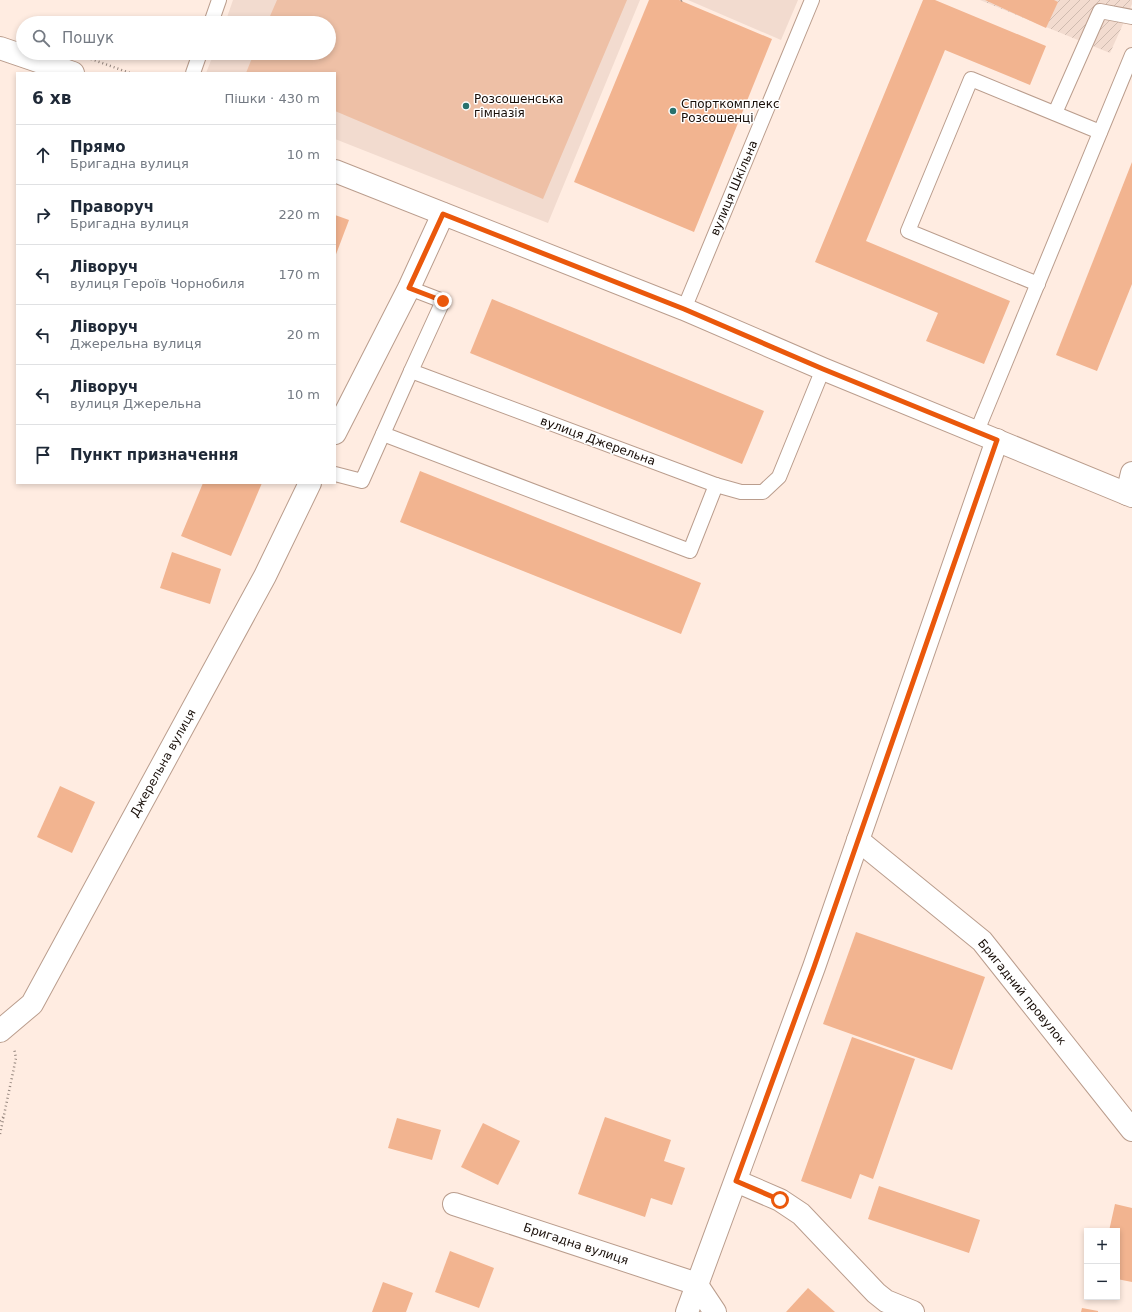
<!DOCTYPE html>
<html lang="uk">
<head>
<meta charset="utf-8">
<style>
	body { margin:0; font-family:"DejaVu Sans",sans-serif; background:#f2f2f3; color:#1f2937 }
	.controls { position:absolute; right:12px; bottom:12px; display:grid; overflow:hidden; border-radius:0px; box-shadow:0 2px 6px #0003 }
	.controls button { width:36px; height:36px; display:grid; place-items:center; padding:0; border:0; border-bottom:1px solid #e0e1e3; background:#fff; color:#1f2937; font:20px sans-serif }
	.stop { position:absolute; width:12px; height:12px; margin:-9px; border:3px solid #ea580c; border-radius:50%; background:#fff }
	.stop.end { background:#ea580c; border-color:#fff; box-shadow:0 1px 4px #0008 }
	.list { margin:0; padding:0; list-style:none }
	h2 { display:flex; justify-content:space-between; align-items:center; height:52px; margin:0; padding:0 16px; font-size:17px }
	h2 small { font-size:13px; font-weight:400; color:#747a83 }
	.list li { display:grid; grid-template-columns:26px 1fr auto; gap:12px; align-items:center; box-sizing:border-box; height:60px; padding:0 16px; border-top:1px solid #e0e1e3 }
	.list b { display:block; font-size:15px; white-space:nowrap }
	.list p { margin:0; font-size:13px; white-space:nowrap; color:#747a83 }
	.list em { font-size:13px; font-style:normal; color:#747a83 }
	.icon { flex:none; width:22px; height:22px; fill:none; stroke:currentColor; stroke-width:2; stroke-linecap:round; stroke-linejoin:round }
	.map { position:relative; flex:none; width:1132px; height:1312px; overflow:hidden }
	.search { position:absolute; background:#fff; box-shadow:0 2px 6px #0003; left:16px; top:16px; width:320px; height:44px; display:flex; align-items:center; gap:10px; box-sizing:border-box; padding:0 14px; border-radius:22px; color:#747a83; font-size:15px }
	.panel { position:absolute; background:#fff; box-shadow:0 2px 6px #0003; left:16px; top:72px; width:320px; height:412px; border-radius:0px }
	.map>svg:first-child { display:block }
</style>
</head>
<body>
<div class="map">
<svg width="1132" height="1312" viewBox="0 0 1132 1312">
	<defs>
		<pattern id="industrial-furrows" width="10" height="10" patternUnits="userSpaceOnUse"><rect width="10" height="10" fill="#f2dbcf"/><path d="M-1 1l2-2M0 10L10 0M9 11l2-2" fill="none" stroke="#cfbbb0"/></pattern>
	</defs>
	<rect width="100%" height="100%" fill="#ffece1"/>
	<g fill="#f2dbcf">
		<polygon points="233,0 640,0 548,223 335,139 335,73 206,73 214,53 329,53 329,23 225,23"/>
		<polygon points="688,0 798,0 781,40"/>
	</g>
	<polygon fill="url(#industrial-furrows)" points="980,0 1132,0 1132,4 1110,53"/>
	<polygon fill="#eec0a6" points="277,0 627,0 543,199 335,111 335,73 246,73 254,53 329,53 329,23 267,23"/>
	<g fill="#f2b490">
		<polygon points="649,0 679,0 772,39 694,232 574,182"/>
		<polygon points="923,0 935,0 1046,46 1030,85 945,50 866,241 1010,301 984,364 926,341 938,313 815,262"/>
		<polygon points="985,0 1054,0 1058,2 1046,28"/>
		<polygon points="1132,162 1132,284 1097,371 1056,355"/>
		<polygon points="335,215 349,220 335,257"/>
		<polygon points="492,299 764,411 742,464 470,353"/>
		<polygon points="420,471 701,583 681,634 400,522"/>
		<polygon points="203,483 262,483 231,556 181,536"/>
		<polygon points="172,552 221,569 210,604 160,588"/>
		<polygon points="60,786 95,802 72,853 37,837"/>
		<polygon points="856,932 985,977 952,1070 823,1024"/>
		<polygon points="852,1037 915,1059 873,1179 860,1174 851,1199 801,1181"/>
		<polygon points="605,1117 671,1140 664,1161 685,1168 672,1205 651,1198 645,1217 578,1194"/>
		<polygon points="397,1118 441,1130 432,1160 388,1148"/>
		<polygon points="483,1123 520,1141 498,1185 461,1167"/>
		<polygon points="879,1186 980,1220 969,1253 868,1219"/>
		<polygon points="1115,1204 1132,1208 1132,1282 1117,1279 1117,1231 1109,1231"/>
		<polygon points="450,1251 494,1268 479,1308 435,1292"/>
		<polygon points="383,1282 413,1293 406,1312 372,1312"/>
		<polygon points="808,1288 835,1312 786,1312"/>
		<polygon points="1082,1308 1098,1311 1098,1312 1081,1312"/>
	</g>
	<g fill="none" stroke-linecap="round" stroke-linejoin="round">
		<defs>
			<g id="service">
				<polyline points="211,23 219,0"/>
				<polyline points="193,73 200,53"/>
				<polyline points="1055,113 1100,11 1132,17"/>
				<polyline points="1038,284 908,231 971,79 1100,132"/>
				<polyline points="409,288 443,301 411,371 716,485 741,492 763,492 779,477 823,369"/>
				<polyline points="684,309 812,0"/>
				<polyline points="977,431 1132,55"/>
				<polyline points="383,434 690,551 716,485"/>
				<polyline points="335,474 362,481 411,371"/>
			</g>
			<g id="minor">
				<polyline points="0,48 73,73"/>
				<polyline points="335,171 684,309 823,369 1132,496"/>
				<polyline points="335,433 409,288 443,214"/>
				<polyline points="1127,494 1132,473"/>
				<polyline points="858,840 982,941 1132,1130"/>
				<polyline points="0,1031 32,1004 265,576 310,483"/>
				<polyline points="736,1181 780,1200 801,1214 876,1293 886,1301 913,1312"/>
				<polyline points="454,1204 691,1282 697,1285 715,1312"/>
				<polyline points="687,1312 814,967 997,440"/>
			</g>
		</defs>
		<use href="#service" stroke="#ba9d8d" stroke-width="16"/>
		<use href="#minor" stroke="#ba9d8d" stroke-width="24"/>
		<g stroke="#94857d" stroke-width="2.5" stroke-dasharray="1 3" stroke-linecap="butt">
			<polyline points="681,1 682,0"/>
			<polyline points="91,59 130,73"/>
			<polyline points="0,1121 4,1116"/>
			<polyline points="0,1134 16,1058 14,1048"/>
		</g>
		<use href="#service" stroke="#fff" stroke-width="14"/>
		<use href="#minor" stroke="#fff" stroke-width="22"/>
	</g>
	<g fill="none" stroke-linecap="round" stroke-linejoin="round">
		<polyline stroke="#ea580c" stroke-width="5" points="443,301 409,288 443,214 684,309 823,369 997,440 814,967 736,1181 780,1200"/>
	</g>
	<g fill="#29726d" stroke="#fff" stroke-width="1.5">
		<circle cx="466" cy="106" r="4"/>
		<circle cx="673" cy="111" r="4"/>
	</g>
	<g text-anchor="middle" stroke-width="3" stroke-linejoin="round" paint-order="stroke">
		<g font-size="12" fill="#170d07" stroke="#fff" text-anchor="start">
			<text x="474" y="103">Розсошенська<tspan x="474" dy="14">гімназія</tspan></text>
			<text x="681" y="108">Спорткомплекс<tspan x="681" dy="14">Розсошенці</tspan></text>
		</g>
		<g font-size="12" fill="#170d07" stroke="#fff">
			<text transform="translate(734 188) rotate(-67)" y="4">вулиця Шкільна</text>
			<text transform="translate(598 441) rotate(20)" y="4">вулиця Джерельна</text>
			<text transform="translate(163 763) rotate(-61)" y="4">Джерельна вулиця</text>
			<text transform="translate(1022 992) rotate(51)" y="4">Бригадний провулок</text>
			<text transform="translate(576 1244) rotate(18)" y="4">Бригадна вулиця</text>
		</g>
	</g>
</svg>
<div class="controls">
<button>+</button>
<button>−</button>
</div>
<div class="stop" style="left:780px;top:1200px"></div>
<div class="stop end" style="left:443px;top:301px"></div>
<div class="search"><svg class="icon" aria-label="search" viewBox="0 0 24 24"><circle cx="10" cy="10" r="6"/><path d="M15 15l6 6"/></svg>Пошук</div>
<section class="panel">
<h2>6 хв<small>Пішки · 430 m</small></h2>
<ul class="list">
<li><svg class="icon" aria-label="ahead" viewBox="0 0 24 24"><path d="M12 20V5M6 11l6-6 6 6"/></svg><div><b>Прямо</b><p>Бригадна вулиця</p></div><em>10 m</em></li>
<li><svg class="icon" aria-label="right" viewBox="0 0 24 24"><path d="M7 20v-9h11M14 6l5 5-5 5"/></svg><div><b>Праворуч</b><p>Бригадна вулиця</p></div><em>220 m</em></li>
<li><svg class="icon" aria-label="left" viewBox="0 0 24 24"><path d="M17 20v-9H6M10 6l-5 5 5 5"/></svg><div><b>Ліворуч</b><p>вулиця Героїв Чорнобиля</p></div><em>170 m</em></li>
<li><svg class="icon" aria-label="left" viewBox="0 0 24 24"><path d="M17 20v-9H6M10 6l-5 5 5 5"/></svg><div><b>Ліворуч</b><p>Джерельна вулиця</p></div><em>20 m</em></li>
<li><svg class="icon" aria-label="left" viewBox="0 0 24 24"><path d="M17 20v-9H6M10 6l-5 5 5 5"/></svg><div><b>Ліворуч</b><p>вулиця Джерельна</p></div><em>10 m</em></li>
<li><svg class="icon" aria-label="arrive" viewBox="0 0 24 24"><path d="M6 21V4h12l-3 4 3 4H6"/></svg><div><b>Пункт призначення</b></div></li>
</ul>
</section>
</div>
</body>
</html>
